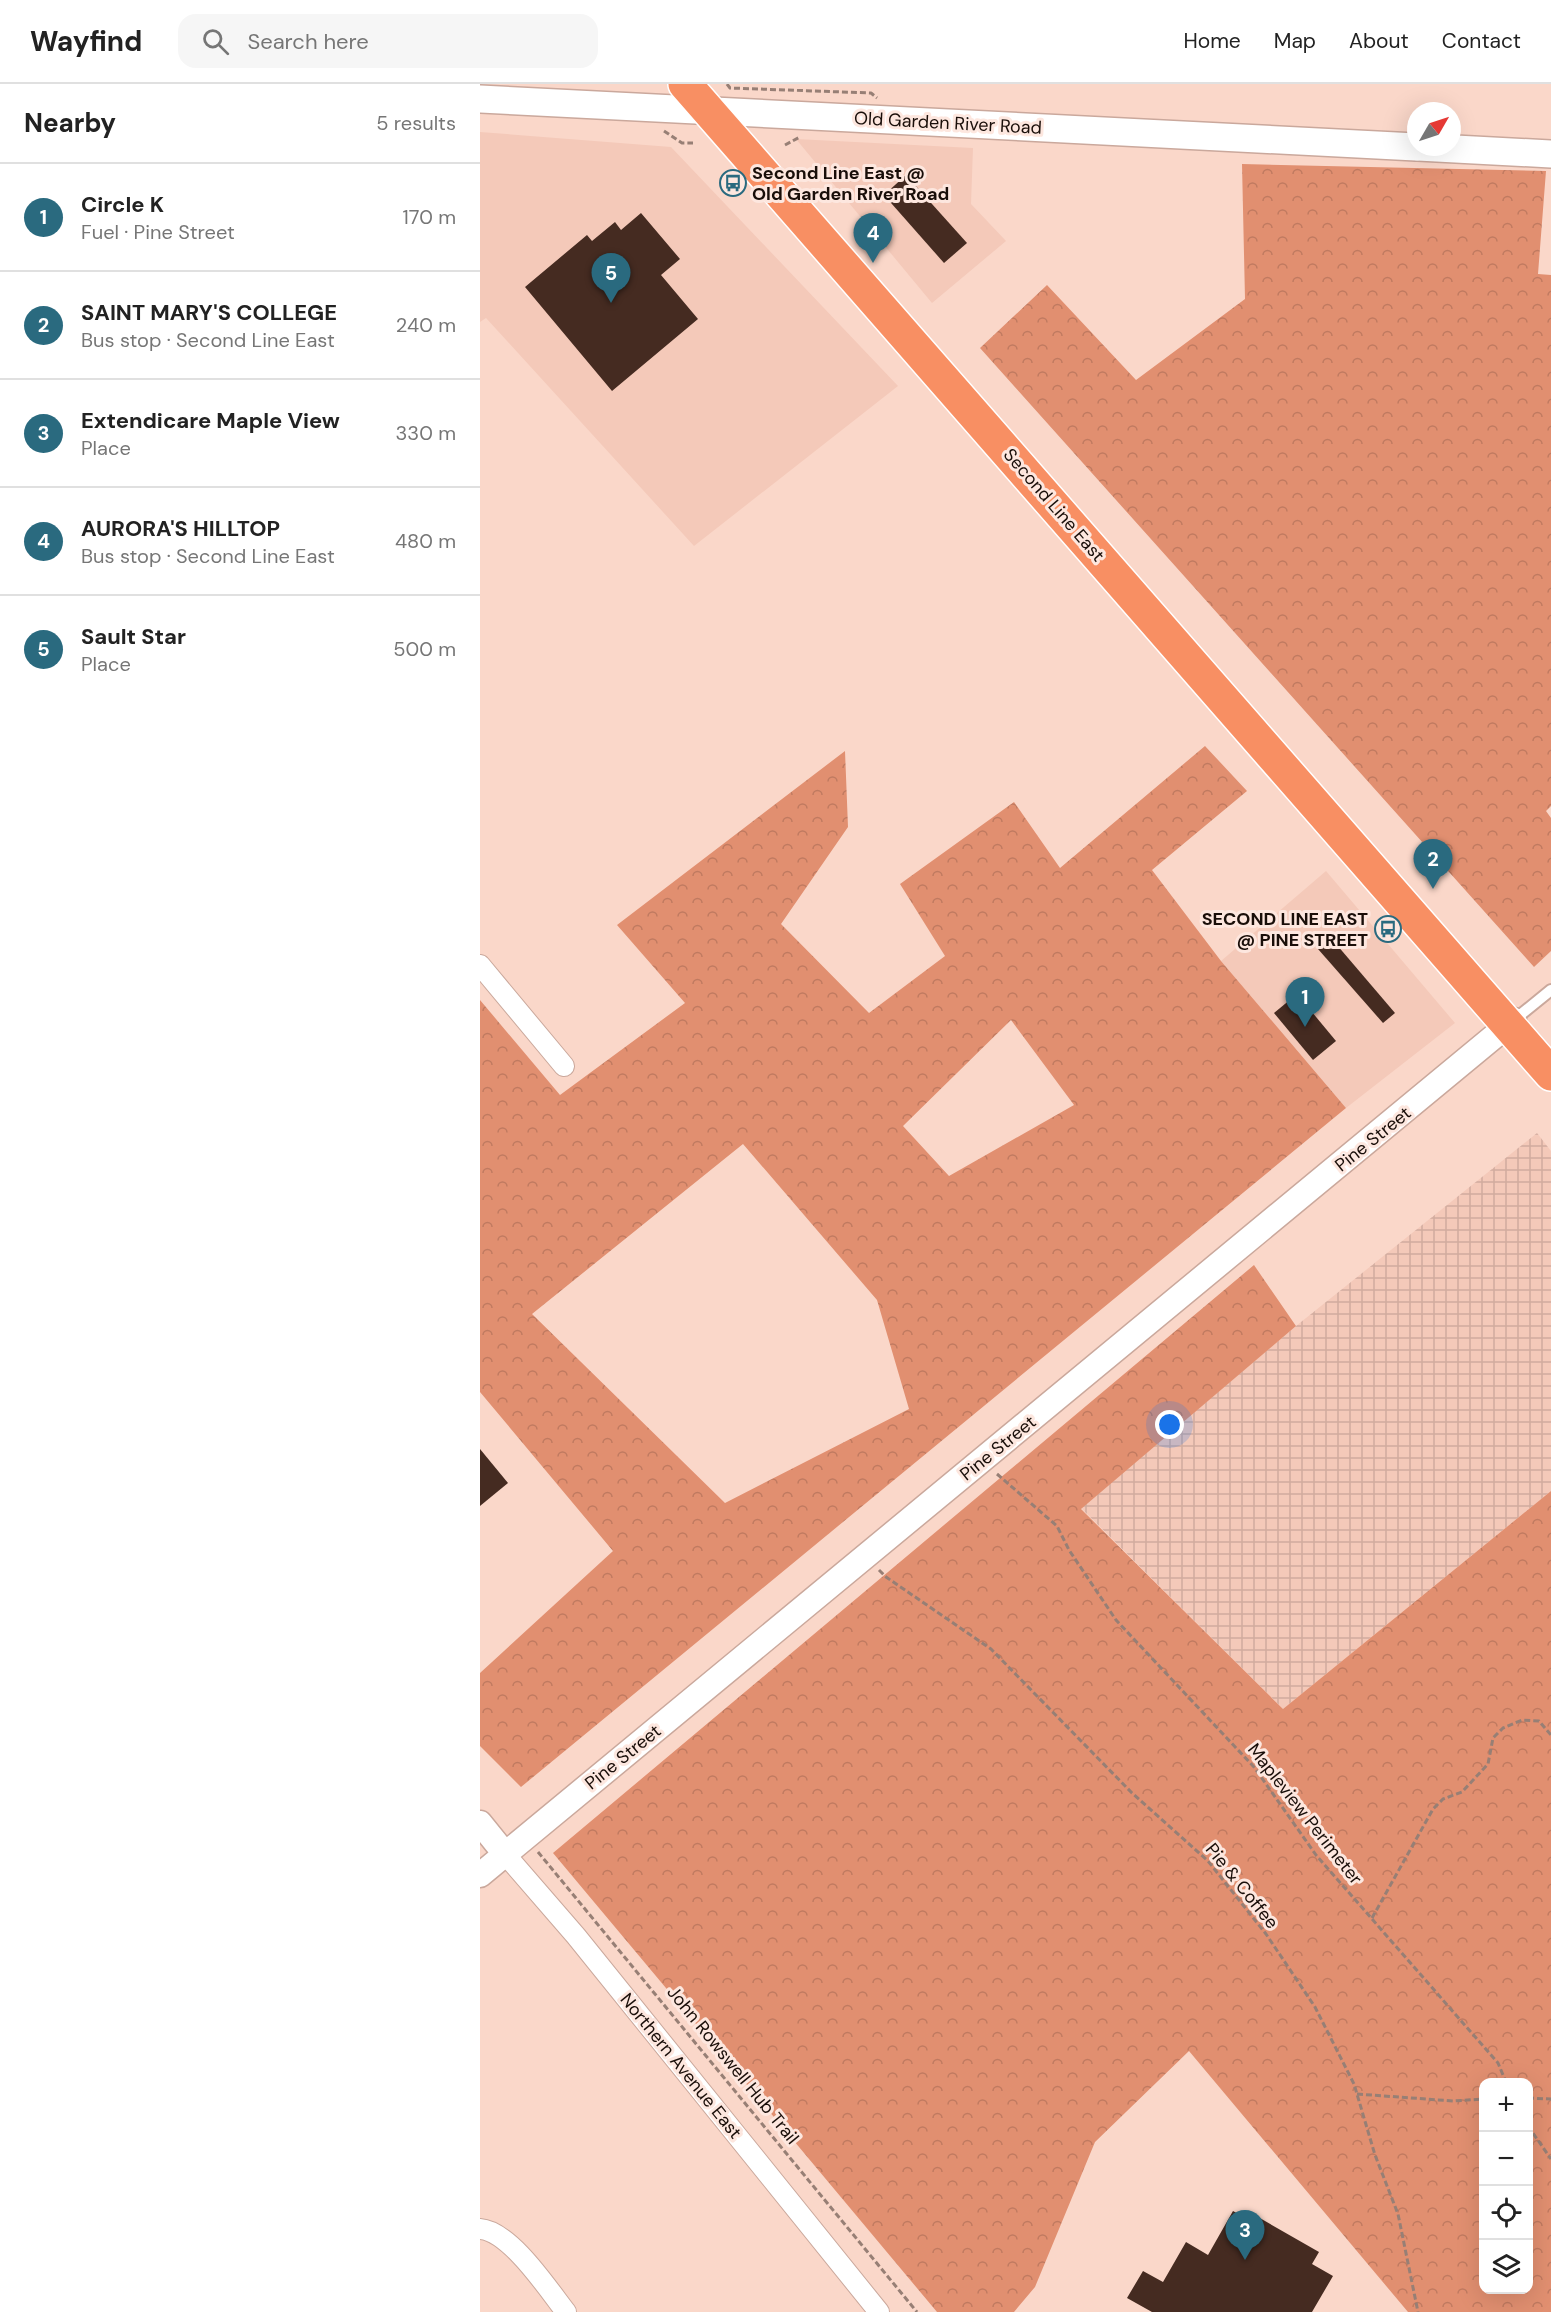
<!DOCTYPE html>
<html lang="en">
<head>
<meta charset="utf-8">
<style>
	body { margin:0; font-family:"DM Sans",sans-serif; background:#f6f6f6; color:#222 }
	.controls { position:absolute; right:18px; bottom:18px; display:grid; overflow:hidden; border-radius:12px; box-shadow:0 6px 24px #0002 }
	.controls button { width:54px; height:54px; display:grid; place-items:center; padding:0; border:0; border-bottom:2px solid #e0e0e0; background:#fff; color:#222; font:30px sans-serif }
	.compass { position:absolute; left:927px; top:18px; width:54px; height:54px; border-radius:50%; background:#fff; box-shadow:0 6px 24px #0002; rotate:51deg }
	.you { position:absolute; left:690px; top:1341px; width:21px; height:21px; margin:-15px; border:4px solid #fff; border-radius:50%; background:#1a73e8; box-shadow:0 0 0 9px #1a73e833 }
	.badge { display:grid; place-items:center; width:39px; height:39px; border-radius:50%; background:#2a6a7f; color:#fff; font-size:20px; font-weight:700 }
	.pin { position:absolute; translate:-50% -50px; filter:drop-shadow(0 2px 3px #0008) }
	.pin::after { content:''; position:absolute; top:32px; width:21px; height:18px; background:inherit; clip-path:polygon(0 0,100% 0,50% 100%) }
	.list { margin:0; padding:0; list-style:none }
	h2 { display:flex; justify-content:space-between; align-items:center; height:78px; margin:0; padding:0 24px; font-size:26px }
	h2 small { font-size:20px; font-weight:400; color:#767676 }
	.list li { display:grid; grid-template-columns:39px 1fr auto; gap:18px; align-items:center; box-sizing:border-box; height:108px; padding:0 24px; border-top:2px solid #e0e0e0 }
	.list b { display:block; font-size:22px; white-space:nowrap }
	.list p { margin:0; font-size:20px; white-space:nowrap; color:#767676 }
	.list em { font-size:20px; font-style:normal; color:#767676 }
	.icon { flex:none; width:33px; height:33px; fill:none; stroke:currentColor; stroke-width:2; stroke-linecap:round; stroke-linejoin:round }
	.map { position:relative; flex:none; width:1071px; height:2228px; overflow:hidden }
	header { display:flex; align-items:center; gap:36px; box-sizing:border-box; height:84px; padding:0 30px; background:#fff; border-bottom:2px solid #e0e0e0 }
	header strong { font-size:28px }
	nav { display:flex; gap:33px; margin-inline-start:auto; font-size:21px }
	.search { width:420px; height:54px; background:#f6f6f6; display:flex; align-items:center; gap:15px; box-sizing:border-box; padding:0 21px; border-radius:18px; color:#767676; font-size:22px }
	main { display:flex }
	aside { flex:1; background:#fff }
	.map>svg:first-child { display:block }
</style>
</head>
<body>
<header>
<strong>Wayfind</strong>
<div class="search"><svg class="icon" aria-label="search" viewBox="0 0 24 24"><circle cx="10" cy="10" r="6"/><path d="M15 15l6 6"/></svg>Search here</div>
<nav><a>Home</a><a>Map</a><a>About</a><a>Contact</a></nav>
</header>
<main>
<aside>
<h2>Nearby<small>5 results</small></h2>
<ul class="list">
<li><span class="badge">1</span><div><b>Circle K</b><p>Fuel · Pine Street</p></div><em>170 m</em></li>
<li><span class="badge">2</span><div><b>SAINT MARY'S COLLEGE</b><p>Bus stop · Second Line East</p></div><em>240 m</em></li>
<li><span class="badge">3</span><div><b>Extendicare Maple View</b><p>Place</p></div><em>330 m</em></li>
<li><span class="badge">4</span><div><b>AURORA'S HILLTOP</b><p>Bus stop · Second Line East</p></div><em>480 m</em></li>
<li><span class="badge">5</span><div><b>Sault Star</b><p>Place</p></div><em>500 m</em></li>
</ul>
</aside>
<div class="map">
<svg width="1071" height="2228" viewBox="0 0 1071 2228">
	<defs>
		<pattern id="industrial-grid" width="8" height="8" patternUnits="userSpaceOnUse" patternTransform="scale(1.5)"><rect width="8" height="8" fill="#f4c9b9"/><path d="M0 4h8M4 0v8" fill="none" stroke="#d1ab9e"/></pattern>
		<pattern id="forest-crowns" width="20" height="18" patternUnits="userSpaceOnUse" patternTransform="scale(1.5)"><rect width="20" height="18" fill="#e18f70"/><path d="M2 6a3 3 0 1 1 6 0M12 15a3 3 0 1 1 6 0" fill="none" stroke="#c07a60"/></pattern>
	</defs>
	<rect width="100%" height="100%" fill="#fad7c9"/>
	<g fill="#f4c9b9">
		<polygon points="0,48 191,63 418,302 214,462 6,234 0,238"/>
		<polygon points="316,55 493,64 491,120 526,157 452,219"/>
		<polygon points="846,787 975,939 866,1024 741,877"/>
	</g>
	<polygon fill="url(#industrial-grid)" points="1057,1049 1071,1067 1071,1407 803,1625 601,1424 816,1242"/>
	<g fill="url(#forest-crowns)" fill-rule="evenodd">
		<polygon points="762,80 1066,87 1058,190 1071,191 1071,722 1066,727 1071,734 1071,867 1054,883 500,264 567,201 656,296 765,215"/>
		<path d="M725 662 767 707 672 786 741 877 866 1024 41 1703 0 1662V1589L133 1467 0 1308V916L80 1011 205 919 137 841 365 667 368 743 301 840 389 929 465 872 420 800 534 718 580 784ZM531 936 594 1021 469 1092 423 1042ZM263 1060 397 1216 429 1325 245 1419 52 1230Z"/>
		<path d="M774 1181 816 1242 601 1425 803 1625 1071 1407V2228H928L709 1967 615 2058 555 2203 534 2228H457L73 1769ZM1048 1998V2206H1004V1998Z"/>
	</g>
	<g fill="#452b21">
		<polygon points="426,91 487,159 464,179 404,111"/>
		<polygon points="161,129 200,175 181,191 218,235 132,307 45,203 107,151 112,157 135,138 141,146"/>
		<polygon points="851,854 915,929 903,939 838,865"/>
		<polygon points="817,910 856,957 833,976 794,929"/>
		<polygon points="0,1365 28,1399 0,1422"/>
		<polygon points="753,2127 774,2139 778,2133 839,2168 832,2180 853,2192 832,2228 672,2228 647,2214 663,2187 683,2198 706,2158 728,2171"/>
	</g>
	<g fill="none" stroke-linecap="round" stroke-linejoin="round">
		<defs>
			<polyline id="service" points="1034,936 1071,906"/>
			<g id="minor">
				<polyline points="0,881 84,982"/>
				<polyline points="25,1770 96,1852 399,2228"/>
				<path d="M0 2145C30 2147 68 2205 86 2228"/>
			</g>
			<g id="tertiary">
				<polyline points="0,1739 25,1770"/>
				<polyline points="0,1791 1034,936"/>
			</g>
			<g id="secondary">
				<polyline points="0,15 936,63"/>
				<polyline points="938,63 1071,70"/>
			</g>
			<polyline id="trunk" points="205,0 1071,990"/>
		</defs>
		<use href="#service" stroke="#caa89c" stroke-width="14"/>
		<use href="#minor" stroke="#caa89c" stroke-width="22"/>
		<use href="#tertiary" stroke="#caa89c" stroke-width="27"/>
		<use href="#secondary" stroke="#caa89c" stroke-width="30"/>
		<use href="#trunk" stroke="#fff" stroke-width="36"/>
		<g stroke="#977f75" stroke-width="3" stroke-dasharray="6 3" stroke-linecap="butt">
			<polyline points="247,0 250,4 391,9 397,14"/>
			<polyline points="184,47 202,59 213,59"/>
			<polyline points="305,61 320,53"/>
			<polyline points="517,1390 577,1442 589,1466 636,1536 774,1683 836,1771 1018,1979 1026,1998"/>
			<polyline points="399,1486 406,1493 511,1565 652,1709 728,1777 786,1850 835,1923 874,2000 895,2071 918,2130 938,2228"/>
			<polyline points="58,1768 437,2228"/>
			<polyline points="892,1834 953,1725 963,1715 982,1708 1008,1680 1013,1654 1023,1644 1042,1636 1059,1637 1071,1651"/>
			<polyline points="877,2010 973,2017 1004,2015"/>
			<polyline points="1048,2014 1071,2015"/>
			<polyline points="1048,2042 1071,2075"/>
		</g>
		<use href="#service" stroke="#fff" stroke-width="10"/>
		<use href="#minor" stroke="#fff" stroke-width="20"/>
		<use href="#tertiary" stroke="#fff" stroke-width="24"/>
		<use href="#secondary" stroke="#fff" stroke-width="27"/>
		<use href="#trunk" stroke="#f88f63" stroke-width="33"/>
	</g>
	<defs>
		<symbol id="bus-ring" viewBox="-11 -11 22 22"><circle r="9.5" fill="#fde7df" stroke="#2a6a7f" stroke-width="1.5"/><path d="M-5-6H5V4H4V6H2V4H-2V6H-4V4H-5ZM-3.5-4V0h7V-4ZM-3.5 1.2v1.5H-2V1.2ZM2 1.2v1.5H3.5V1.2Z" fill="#2a6a7f"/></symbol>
	</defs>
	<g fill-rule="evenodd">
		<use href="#bus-ring" x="238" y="84" width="30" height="30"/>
		<use href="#bus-ring" x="893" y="830" width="30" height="30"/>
	</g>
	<g text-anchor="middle" stroke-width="6" stroke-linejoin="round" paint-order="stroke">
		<g font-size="18" fill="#190e09" stroke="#fde7df">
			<text transform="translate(468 39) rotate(3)" y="6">Old Garden River Road</text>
			<text transform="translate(574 421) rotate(49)" y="6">Second Line East</text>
			<text transform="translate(893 1055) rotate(-39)" y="6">Pine Street</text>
			<text transform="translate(518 1364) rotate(-39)" y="6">Pine Street</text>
			<text transform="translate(143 1673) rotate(-39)" y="6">Pine Street</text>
			<text transform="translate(825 1730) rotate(52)" y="6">Mapleview Perimeter</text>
			<text transform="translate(762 1802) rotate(51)" y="6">Pie &amp; Coffee</text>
			<text transform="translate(253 1981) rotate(51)" y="6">John Rowswell Hub Trail</text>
			<text transform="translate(201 1982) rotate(51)" y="6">Northern Avenue East</text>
		</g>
		<g font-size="18" font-weight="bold" fill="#190e09" stroke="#fde7df" text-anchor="start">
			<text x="272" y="95">Second Line East @<tspan x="272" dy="21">Old Garden River Road</tspan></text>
			<text x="888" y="841" text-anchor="end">SECOND LINE EAST<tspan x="888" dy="21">@ PINE STREET</tspan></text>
		</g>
	</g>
</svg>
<div class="controls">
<button>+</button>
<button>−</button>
<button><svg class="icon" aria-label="locate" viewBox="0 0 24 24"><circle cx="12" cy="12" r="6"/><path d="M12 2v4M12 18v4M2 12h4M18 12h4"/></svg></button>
<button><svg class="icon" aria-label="layers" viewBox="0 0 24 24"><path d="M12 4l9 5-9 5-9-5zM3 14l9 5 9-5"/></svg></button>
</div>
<svg class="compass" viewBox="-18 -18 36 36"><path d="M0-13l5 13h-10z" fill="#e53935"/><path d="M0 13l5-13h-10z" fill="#767676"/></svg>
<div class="you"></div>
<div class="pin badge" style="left:825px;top:943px">1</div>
<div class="pin badge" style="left:953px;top:805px">2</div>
<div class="pin badge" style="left:765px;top:2176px">3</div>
<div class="pin badge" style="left:393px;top:179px">4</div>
<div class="pin badge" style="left:131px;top:219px">5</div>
</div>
</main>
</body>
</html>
